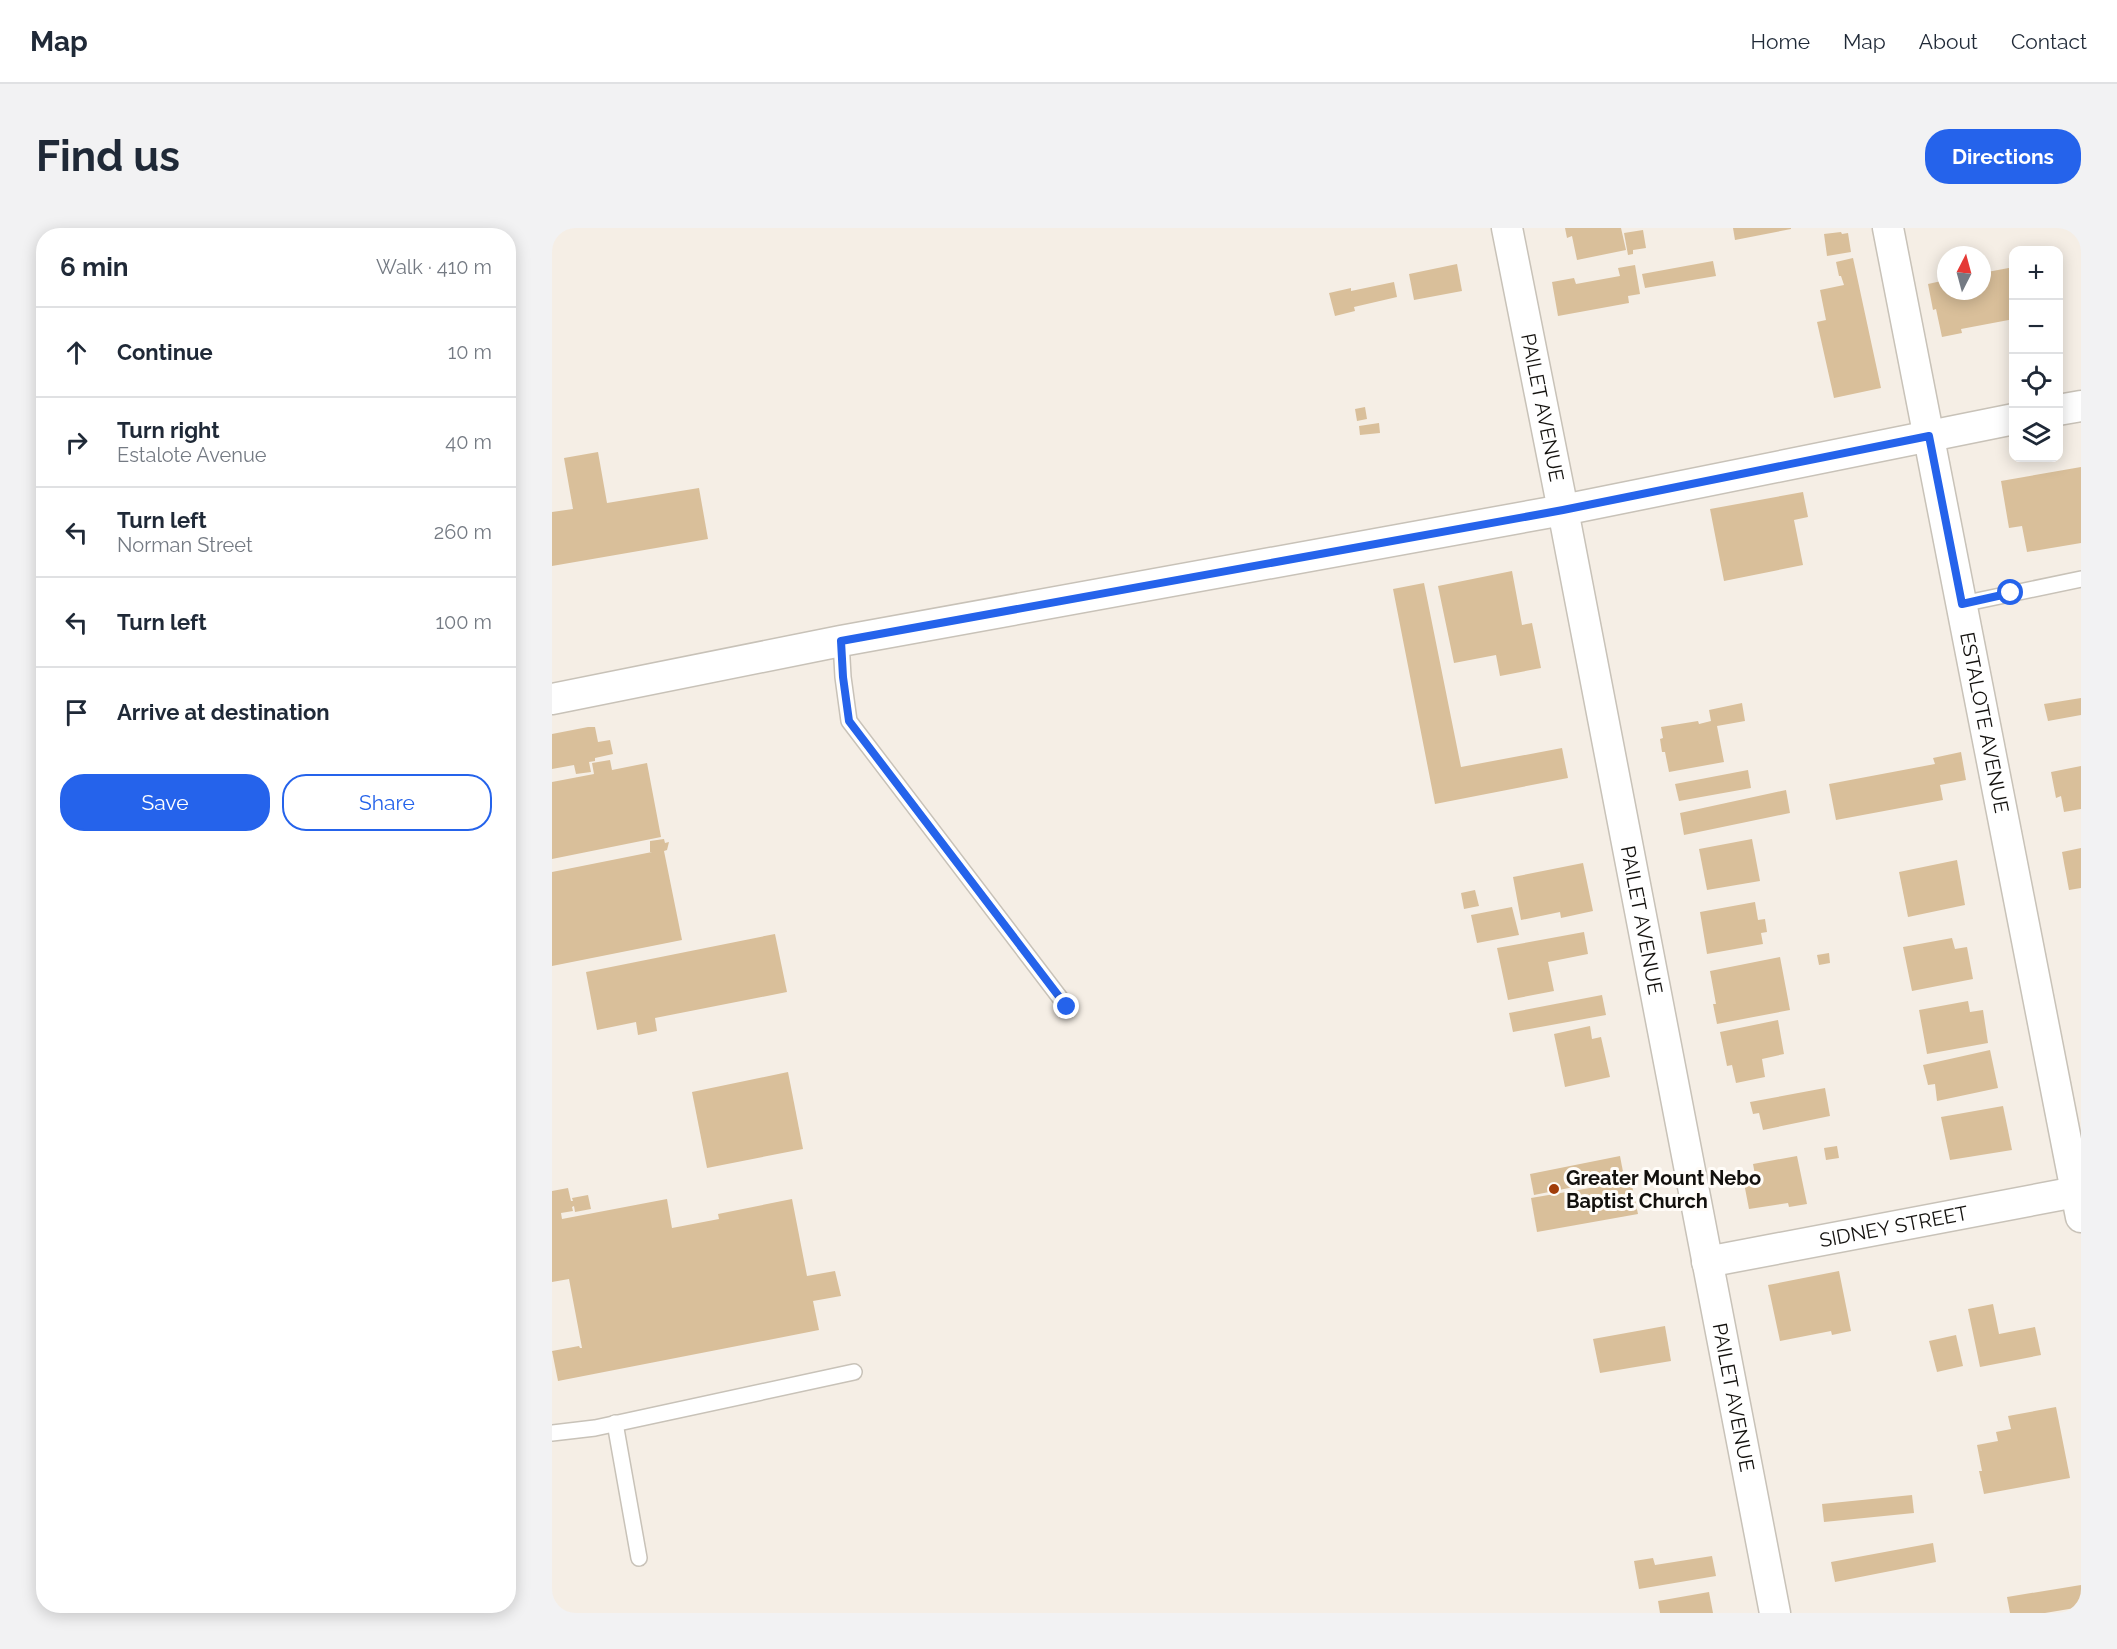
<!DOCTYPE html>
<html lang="en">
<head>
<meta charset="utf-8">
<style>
	body { margin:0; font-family:Raleway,sans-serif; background:#f2f2f3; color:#1f2937 }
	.controls { position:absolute; right:18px; top:18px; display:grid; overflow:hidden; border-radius:12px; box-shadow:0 3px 15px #0003 }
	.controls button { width:54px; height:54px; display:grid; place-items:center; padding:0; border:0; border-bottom:2px solid #e0e1e3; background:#fff; color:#1f2937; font:30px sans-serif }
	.compass { position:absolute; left:1385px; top:18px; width:54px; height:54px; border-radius:50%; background:#fff; box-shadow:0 3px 15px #0003; rotate:6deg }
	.stop { position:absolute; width:18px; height:18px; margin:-14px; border:4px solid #2563eb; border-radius:50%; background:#fff }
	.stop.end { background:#2563eb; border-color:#fff; box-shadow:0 2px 6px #0008 }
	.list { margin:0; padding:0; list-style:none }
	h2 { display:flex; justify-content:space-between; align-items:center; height:78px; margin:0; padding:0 24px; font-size:26px }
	h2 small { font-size:20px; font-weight:400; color:#747a83 }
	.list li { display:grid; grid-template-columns:39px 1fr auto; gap:18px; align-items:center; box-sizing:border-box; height:90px; padding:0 24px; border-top:2px solid #e0e1e3 }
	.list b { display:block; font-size:22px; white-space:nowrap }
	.list p { margin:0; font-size:20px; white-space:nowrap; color:#747a83 }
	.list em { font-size:20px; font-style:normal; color:#747a83 }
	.actions { display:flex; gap:12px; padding:18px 24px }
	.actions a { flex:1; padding:14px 0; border:2px solid #2563eb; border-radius:24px; text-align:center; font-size:21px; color:#2563eb }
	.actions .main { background:#2563eb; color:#fff }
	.icon { flex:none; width:33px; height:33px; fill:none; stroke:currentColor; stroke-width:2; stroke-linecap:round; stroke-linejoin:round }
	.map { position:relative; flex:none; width:1529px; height:1385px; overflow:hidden; border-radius:24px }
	header { display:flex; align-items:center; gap:36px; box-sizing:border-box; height:84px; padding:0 30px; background:#fff; border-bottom:2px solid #e0e1e3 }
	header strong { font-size:28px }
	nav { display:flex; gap:33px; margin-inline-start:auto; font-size:21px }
	.intro { display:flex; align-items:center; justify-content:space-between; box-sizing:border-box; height:144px; padding:0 36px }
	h1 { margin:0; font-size:42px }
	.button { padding:15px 27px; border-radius:24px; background:#2563eb; color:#fff; font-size:21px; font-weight:700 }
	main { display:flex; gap:36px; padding:0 36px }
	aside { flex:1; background:#fff; border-radius:24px; box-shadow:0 3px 15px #0003 }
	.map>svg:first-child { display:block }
</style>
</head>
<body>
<header>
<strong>Map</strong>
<nav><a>Home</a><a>Map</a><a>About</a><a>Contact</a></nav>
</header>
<div class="intro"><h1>Find us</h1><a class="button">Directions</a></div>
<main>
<aside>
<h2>6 min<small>Walk · 410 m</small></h2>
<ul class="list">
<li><svg class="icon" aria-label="ahead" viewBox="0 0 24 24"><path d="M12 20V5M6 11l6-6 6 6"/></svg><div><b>Continue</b></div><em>10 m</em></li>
<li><svg class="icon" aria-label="right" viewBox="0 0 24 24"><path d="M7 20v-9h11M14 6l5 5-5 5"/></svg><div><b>Turn right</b><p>Estalote Avenue</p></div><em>40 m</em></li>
<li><svg class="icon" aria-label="left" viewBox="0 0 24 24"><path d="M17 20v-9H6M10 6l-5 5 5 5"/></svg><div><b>Turn left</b><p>Norman Street</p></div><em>260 m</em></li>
<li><svg class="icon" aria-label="left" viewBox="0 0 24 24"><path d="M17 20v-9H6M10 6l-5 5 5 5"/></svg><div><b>Turn left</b></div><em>100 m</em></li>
<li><svg class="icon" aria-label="arrive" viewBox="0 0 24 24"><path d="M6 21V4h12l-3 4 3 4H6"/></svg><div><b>Arrive at destination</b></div></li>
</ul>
<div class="actions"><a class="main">Save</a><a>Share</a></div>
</aside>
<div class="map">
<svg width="1529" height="1385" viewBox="0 0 1529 1385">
	<rect width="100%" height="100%" fill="#f5eee5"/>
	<g fill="#d9bf9a">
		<polygon points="1013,0 1069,0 1074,22 1025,32 1020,8 1015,10"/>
		<polygon points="1181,0 1239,0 1239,1 1183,12"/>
		<polygon points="1091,2 1094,20 1081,22 1081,26 1076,27 1072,5"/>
		<polygon points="1289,4 1290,6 1296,5 1299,24 1275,28 1272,6"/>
		<polygon points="1301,30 1329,160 1282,170 1265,94 1274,92 1268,62 1292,57 1289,48 1287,48 1284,34"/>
		<polygon points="1161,33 1164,48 1093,60 1090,46"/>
		<polygon points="905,36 910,63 862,72 857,46"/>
		<polygon points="1083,37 1088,66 1076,68 1077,75 1006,88 1000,54 1022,50 1024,56 1068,48 1066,40"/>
		<polygon points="1462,39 1462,91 1409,101 1410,105 1390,109 1384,81 1381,82 1376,56 1394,52 1394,63 1430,63 1430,45"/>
		<polygon points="842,54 845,69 802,79 803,83 783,88 777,65 799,60 799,63"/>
		<polygon points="813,179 815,191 805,193 803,181"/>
		<polygon points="827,195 828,205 808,207 807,198"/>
		<polygon points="46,224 55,275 147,260 156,311 0,338 0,284 21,281 12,230"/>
		<polygon points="1529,239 1529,315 1475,324 1470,298 1457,300 1449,253"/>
		<polygon points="1251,264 1256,289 1242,292 1251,337 1172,353 1158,281"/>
		<polygon points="960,343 970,397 980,395 989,440 948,448 944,427 902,435 886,358"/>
		<polygon points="872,355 909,539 1010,520 1016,550 883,576 841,361"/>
		<polygon points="1529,470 1529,487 1496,493 1492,476"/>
		<polygon points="1190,475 1193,493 1165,498 1172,534 1117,544 1113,524 1110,524 1108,511 1111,510 1109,499 1146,493 1147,496 1159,493 1157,482"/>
		<polygon points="36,499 43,499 46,514 58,512 61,526 43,530 43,533 37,534 39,544 24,546 22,537 0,541 0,506"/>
		<polygon points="1409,524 1414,552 1388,557 1391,572 1284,592 1277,556 1383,536 1381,530"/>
		<polygon points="58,532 60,542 95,535 109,609 0,631 0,554 42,546 40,535"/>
		<polygon points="1529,538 1529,581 1512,584 1509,568 1504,570 1499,544"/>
		<polygon points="1196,542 1199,560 1127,573 1123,556"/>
		<polygon points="1234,562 1238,585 1132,607 1128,585"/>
		<polygon points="112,611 113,615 117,614 115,622 112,623 130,712 0,738 0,644 100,624 98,624 98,613"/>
		<polygon points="1200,611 1208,653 1155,662 1147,621"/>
		<polygon points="1529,620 1529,660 1517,662 1510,624"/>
		<polygon points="1405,632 1413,677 1356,689 1347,644"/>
		<polygon points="1031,635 1041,683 1009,690 1008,684 969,692 961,649"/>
		<polygon points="923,662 927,678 912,681 909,665"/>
		<polygon points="1203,674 1206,692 1213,691 1215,704 1209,705 1211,716 1155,726 1148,684"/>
		<polygon points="960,679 967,707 925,715 919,687"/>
		<polygon points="1032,704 1036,726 996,734 1002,763 956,772 945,720"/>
		<polygon points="223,706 235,764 103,790 105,803 86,807 84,794 45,802 34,744"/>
		<polygon points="1400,710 1403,721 1415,719 1421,751 1360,763 1351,719"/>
		<polygon points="1277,725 1278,735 1267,737 1265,727"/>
		<polygon points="1228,729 1238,782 1165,796 1161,776 1164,776 1158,743"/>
		<polygon points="1050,767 1054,787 961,804 957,785"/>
		<polygon points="1416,773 1418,784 1431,782 1436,815 1375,826 1367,782"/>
		<polygon points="1226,792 1232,826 1210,831 1213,849 1184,855 1180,837 1175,838 1168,804"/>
		<polygon points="1038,798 1040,811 1049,809 1058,849 1013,859 1002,806"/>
		<polygon points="1438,822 1446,860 1385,873 1383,856 1376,857 1371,837"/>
		<polygon points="236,844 251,921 155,940 140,864"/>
		<polygon points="1273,860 1278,888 1211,902 1207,885 1201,886 1198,874"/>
		<polygon points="1451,878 1460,922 1398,932 1389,889"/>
		<polygon points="1285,918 1287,930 1274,932 1272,920"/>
		<polygon points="1068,928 1072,949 982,967 978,946"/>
		<polygon points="1245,928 1255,976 1237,979 1236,975 1197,981 1192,955 1204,952 1201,936"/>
		<polygon points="1079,953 1086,986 985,1004 979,970"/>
		<polygon points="16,960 19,973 21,973 20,970 36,967 39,981 23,984 22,978 20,979 21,983 9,985 10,991 115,971 120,1000 167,991 166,986 240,971 255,1048 283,1043 289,1068 261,1073 267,1102 6,1153 0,1123 27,1118 28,1120 30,1120 17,1051 0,1054 0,963"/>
		<polygon points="1287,1043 1299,1103 1280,1107 1279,1103 1228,1113 1216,1057"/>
		<polygon points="1441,1076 1447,1106 1483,1099 1489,1127 1428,1139 1416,1081"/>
		<polygon points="1113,1098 1119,1133 1048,1145 1041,1111"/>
		<polygon points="1404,1107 1411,1138 1385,1144 1377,1113"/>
		<polygon points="1504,1179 1518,1250 1432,1266 1427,1243 1430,1243 1425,1217 1446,1213 1444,1204 1459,1201 1456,1188"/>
		<polygon points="1360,1267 1362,1285 1272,1294 1270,1276"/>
		<polygon points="1381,1315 1384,1334 1283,1354 1279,1334"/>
		<polygon points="1160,1328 1164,1348 1087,1361 1082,1333 1101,1330 1103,1337"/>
		<polygon points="1529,1357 1529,1379 1493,1385 1458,1385 1455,1369"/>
		<polygon points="1157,1364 1161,1385 1108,1385 1106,1373"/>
	</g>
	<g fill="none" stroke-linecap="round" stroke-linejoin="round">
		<defs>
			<g id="service">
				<polyline points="1410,376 1529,351"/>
				<polyline points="289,413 291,449 297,493 515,779"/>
				<polyline points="63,1195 87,1330"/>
				<polyline points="0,1205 43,1200 302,1144"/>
			</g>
			<g id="minor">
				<path id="s1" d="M955 0 1011 282 1223 1385"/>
				<path id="s2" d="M1336 0 1529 989"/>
				<polyline points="1506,182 1529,178"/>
				<polyline points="0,471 289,413 1011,282 1462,191"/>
				<path id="s3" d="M1155 1034 1529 963"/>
			</g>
		</defs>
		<use href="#service" stroke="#c8c2b8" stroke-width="18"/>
		<use href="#minor" stroke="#c8c2b8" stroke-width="33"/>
		<use href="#service" stroke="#fff" stroke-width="15"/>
		<use href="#minor" stroke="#fff" stroke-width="30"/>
	</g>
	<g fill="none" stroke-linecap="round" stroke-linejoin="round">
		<polyline stroke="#2563eb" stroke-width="8" points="515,779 297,493 291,449 289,413 1011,282 1377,208 1410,376 1459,365"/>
	</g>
	<circle fill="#a13d0a" stroke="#fffcf8" stroke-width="2" cx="1002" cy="961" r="6"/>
	<g text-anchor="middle" stroke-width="6" stroke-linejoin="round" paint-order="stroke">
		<g font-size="20" fill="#13110e" stroke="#fffcf8">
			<text dy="7" stroke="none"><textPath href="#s1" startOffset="183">PAILET AVENUE</textPath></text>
			<text dy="7" stroke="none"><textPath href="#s2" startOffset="504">ESTALOTE AVENUE</textPath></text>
			<text dy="7" stroke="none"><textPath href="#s1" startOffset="705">PAILET AVENUE</textPath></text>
			<text dy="7" stroke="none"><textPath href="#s3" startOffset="190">SIDNEY STREET</textPath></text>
			<text dy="7" stroke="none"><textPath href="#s1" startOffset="1191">PAILET AVENUE</textPath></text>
		</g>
		<g font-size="20" font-weight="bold" fill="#13110e" stroke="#fffcf8" text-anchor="start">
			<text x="1014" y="957">Greater Mount Nebo<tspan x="1014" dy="23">Baptist Church</tspan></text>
		</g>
	</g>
</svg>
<div class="controls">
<button>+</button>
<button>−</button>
<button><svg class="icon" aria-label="locate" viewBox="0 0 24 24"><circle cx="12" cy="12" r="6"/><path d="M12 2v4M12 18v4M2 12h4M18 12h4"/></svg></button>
<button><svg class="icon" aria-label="layers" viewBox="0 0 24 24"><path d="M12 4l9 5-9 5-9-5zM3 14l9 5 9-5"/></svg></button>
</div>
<svg class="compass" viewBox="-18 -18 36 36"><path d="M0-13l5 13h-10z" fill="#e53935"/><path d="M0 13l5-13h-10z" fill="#747a83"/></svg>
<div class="stop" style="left:1459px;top:365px"></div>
<div class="stop end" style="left:515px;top:779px"></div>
</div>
</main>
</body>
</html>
